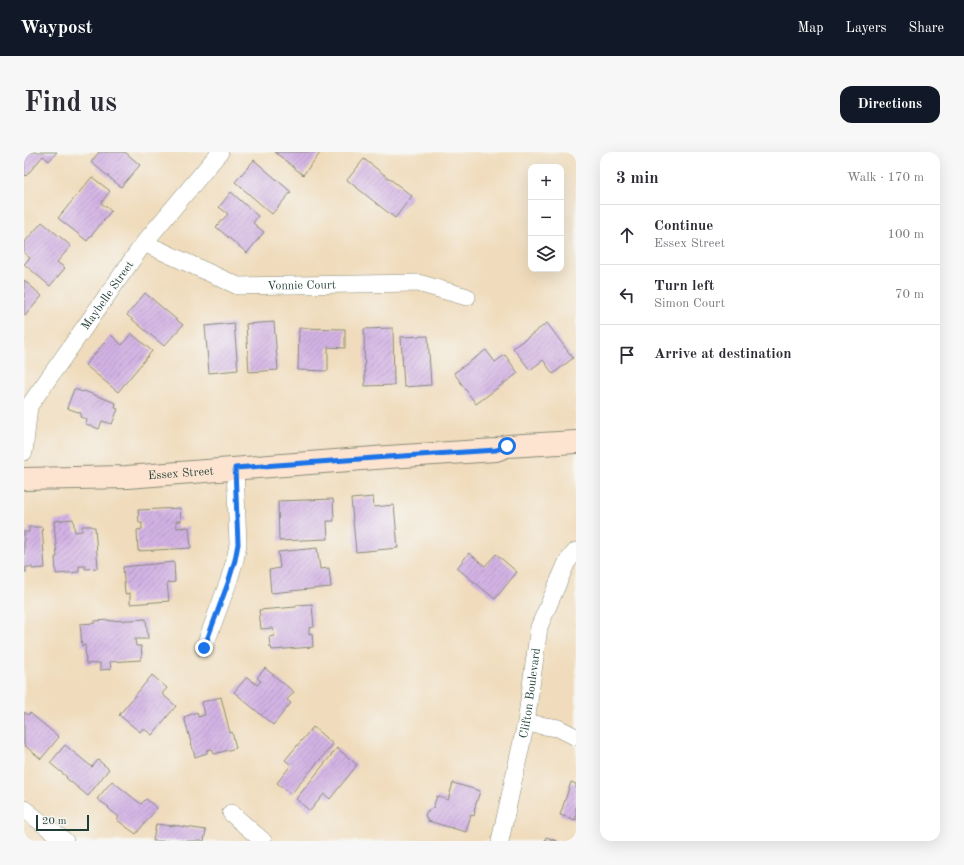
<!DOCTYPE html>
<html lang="en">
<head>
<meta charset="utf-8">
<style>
	body { margin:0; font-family:"Old Standard TT",serif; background:#f7f7f7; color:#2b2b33 }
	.controls { position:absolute; right:12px; top:12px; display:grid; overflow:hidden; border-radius:8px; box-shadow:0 4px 16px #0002 }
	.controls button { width:36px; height:36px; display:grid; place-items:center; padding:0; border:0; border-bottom:1px solid #e1e1e2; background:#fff; color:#2b2b33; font:20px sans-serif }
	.scale { position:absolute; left:12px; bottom:10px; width:53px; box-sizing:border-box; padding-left:4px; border:2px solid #1f3d34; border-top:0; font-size:11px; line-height:14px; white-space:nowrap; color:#1f3d34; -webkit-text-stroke:3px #f6f6f2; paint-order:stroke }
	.stop { position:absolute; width:12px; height:12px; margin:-9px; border:3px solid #1a73e8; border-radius:50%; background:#fff }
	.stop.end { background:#1a73e8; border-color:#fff; box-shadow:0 1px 4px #0008 }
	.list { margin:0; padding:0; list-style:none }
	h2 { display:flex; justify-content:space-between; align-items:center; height:52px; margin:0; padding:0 16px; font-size:17px }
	h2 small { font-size:13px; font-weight:400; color:#7c7c81 }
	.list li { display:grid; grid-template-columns:26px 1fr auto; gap:12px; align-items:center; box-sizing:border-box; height:60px; padding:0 16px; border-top:1px solid #e1e1e2 }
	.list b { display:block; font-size:15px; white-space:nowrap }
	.list p { margin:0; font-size:13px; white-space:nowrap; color:#7c7c81 }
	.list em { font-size:13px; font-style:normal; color:#7c7c81 }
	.icon { flex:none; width:22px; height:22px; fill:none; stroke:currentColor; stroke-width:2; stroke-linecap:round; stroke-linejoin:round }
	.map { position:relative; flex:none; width:552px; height:689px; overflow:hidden; border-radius:12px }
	header { display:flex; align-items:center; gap:24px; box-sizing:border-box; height:56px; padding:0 20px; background:#111827; color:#fff }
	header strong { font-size:19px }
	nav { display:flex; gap:22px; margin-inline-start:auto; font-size:14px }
	.intro { display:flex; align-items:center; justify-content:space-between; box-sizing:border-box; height:96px; padding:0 24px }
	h1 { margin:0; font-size:28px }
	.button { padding:10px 18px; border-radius:12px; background:#111827; color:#fff; font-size:14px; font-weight:700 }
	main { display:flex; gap:24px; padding:0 24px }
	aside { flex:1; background:#fff; border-radius:12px; box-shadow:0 4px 16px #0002 }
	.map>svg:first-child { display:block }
</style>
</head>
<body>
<header>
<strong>Waypost</strong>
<nav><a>Map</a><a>Layers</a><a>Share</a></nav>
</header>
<div class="intro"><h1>Find us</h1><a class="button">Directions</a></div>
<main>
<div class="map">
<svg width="552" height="689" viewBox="0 0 552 689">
	<defs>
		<pattern id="building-hatch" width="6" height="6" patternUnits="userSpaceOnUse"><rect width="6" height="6" fill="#d3b2e4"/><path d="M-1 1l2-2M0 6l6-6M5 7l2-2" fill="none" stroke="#ab92ba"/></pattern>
	</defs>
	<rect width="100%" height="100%" fill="#f6f6f2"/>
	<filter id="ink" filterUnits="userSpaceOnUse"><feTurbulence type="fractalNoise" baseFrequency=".025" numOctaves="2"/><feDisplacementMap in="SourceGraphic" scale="8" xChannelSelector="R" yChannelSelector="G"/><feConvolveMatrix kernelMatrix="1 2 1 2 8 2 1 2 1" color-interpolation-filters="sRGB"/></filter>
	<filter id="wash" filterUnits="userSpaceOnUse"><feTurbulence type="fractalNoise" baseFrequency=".012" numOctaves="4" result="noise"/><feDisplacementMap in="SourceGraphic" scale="16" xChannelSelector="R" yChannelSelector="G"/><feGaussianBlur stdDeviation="0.9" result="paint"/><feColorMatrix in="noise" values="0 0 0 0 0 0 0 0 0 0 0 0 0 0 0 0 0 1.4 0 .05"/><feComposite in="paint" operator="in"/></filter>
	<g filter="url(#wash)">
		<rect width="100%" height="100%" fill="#f0dcbc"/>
		<g id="blocks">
			<g fill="url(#building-hatch)">
				<polygon points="0,0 33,0 25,9 19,4 2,24 0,22"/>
				<polygon points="75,0 101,0 116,13 97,35 67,10"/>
				<polygon points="251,0 297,0 279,23"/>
				<polygon points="340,7 388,44 371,66 323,28"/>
				<polygon points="230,8 267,40 248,62 211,30"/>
				<polygon points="68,25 86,39 77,51 87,59 63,89 34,66"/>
				<polygon points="207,40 234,64 229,71 240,80 223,101 192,75 204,62 195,55"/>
				<polygon points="18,70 47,94 33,110 41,116 26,134 0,112 6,106 0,101 0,91"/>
				<polygon points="0,128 18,144 1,164 0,163"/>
				<polygon points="121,141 159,173 140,194 103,163"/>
				<polygon points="250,170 254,218 225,220 222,172"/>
				<polygon points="210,171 214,218 185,221 181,174"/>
				<polygon points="523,171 549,206 529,222 519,208 506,218 489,196"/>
				<polygon points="275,176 321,177 321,196 304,195 304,219 274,218"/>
				<polygon points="369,176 370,233 341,234 340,177"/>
				<polygon points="107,181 128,199 94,240 61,213 87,183 98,193"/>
				<polygon points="404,184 407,233 380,235 377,185"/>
				<polygon points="462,198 471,210 481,203 494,221 452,252 430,221"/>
				<polygon points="50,237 59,240 60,239 92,251 91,256 94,257 88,272 78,269 75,277 62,272 63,267 56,265 57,261 43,256"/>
				<polygon points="349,345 350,355 370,353 374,396 332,400 327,347"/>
				<polygon points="309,347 310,369 303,369 304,387 255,389 254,349"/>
				<polygon points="156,356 157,369 152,369 153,376 165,375 167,396 114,399 113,378 118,377 118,371 115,371 114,358"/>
				<polygon points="49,367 51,380 58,379 58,374 68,374 68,375 71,375 74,416 61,417 61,414 55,414 55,420 32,422 31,405 33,405 30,369"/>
				<polygon points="5,375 18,375 21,416 8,417 8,415 2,415 2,420 0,420 0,380 5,380"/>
				<polygon points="293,396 296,417 305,416 307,435 247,441 245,418 256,416 254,400"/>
				<polygon points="445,401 461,414 472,402 493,420 471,447 433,416"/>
				<polygon points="150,410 151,430 143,431 145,449 106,452 106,441 101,442 99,415"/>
				<polygon points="288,452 290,475 285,476 285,482 288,481 289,495 248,498 247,495 246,495 245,485 250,484 249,476 237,477 235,458 272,455 272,453"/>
				<polygon points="122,467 124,487 111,487 112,494 117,494 118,505 117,505 117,508 86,510 87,517 76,518 76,511 62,512 61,493 58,494 56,472 71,471 70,469 86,468 86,469"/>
				<polygon points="241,516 270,540 263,548 267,551 249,573 210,540 223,525 233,533 237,529 233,526"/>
				<polygon points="128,523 143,536 138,542 152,554 128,583 119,576 116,580 95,563"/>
				<polygon points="197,545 206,581 208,580 212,596 190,602 188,597 183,598 183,601 171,605 160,565 173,560 174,565 181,563 178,550"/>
				<polygon points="0,560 4,563 6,561 35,585 17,607 0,593"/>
				<polygon points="289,575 309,592 267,642 253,631 267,613 261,608"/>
				<polygon points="41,593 68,615 74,608 85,617 64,644 42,626 43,625 26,611"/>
				<polygon points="313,596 333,613 306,647 300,642 286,659 272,647"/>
				<polygon points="88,629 117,652 122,647 133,656 112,682 93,668 95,665 84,656 85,655 73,647"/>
				<polygon points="547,630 552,632 552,668 536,663"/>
				<polygon points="429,631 456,639 450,658 451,659 450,664 447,663 442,680 404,669 401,663 403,659 409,656 413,644 424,648"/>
				<polygon points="132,672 148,674 148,673 182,678 180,689 129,689"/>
				<polygon points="522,685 533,689 521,689"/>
			</g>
		</g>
	</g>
	<g filter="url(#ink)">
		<use href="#blocks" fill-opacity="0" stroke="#888c78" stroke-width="1"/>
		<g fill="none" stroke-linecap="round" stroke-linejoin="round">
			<defs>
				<g id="street">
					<path id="s1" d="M120 91 214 134 394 131 443 145"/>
					<path id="s2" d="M0 300 5 254 120 91 196 0"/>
					<polyline points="180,496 204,431 211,408 214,392 211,316"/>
					<polyline points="502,571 534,576 552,585"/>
					<polyline points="0,657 41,689"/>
					<polyline points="207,661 239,689"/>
					<path id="s3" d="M476 689 502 571 515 475 543 410 552 399"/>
				</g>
				<g id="secondary">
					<path id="s4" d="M0 327 103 325 364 305 472 298 483 294 552 290"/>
				</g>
			</defs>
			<use href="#street" stroke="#888c78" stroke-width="18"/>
			<use href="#secondary" stroke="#888c78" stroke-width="24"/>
			<use href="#street" stroke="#fff" stroke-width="17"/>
			<use href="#secondary" stroke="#fde4d1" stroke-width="22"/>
		</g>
	</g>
	<g fill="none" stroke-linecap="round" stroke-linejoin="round" filter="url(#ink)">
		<polyline stroke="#1a73e8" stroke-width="5" points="180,496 204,431 211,408 214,392 211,316 364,305 472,298 483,294"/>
	</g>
	<g text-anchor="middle" stroke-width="3" stroke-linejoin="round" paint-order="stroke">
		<g font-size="12" fill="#1f3d34" stroke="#f6f6f2">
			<text dy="4" stroke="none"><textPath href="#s1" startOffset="167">Vonnie Court</textPath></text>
			<text dy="4" stroke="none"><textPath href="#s2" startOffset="182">Maybelle Street</textPath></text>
			<text dy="4" stroke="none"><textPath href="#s4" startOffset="157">Essex Street</textPath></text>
			<text dy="4" stroke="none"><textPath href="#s3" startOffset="151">Clifton Boulevard</textPath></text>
		</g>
	</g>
</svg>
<div class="controls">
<button>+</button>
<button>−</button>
<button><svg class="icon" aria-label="layers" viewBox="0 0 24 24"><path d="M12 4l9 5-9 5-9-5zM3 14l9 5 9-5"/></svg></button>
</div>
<div class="scale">20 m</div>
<div class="stop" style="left:483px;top:294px"></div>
<div class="stop end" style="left:180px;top:496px"></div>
</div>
<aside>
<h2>3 min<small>Walk · 170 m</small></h2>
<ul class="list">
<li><svg class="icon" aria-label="ahead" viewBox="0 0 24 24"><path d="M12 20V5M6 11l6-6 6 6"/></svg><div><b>Continue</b><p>Essex Street</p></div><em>100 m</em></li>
<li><svg class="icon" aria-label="left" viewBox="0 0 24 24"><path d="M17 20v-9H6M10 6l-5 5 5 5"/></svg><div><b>Turn left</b><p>Simon Court</p></div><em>70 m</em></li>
<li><svg class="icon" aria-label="arrive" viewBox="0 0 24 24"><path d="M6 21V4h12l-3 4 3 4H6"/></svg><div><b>Arrive at destination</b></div></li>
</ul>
</aside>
</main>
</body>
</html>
